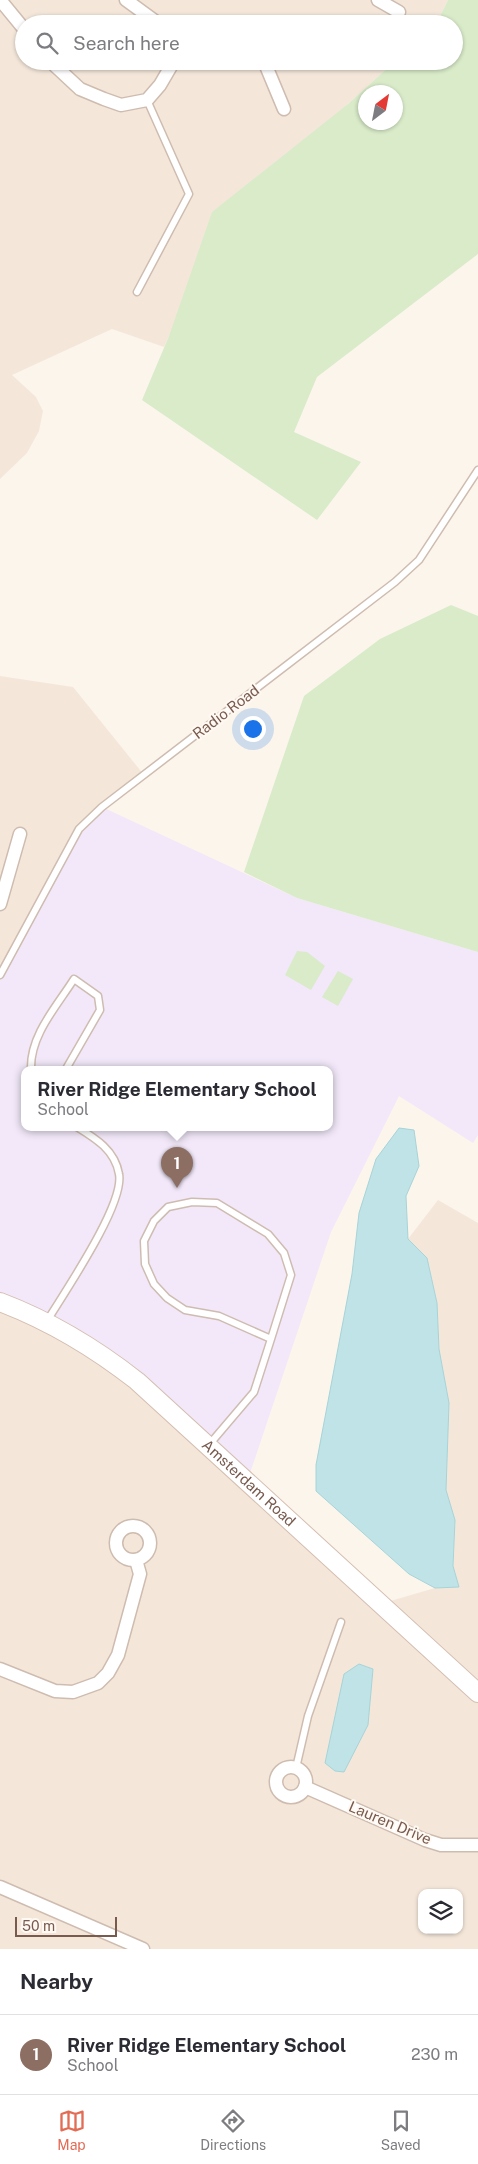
<!DOCTYPE html>
<html lang="en">
<head>
<meta charset="utf-8">
<style>
	body { margin:0; font-family:"Public Sans",sans-serif; background:#f7f7f7; color:#2b2b33 }
	.controls { position:absolute; right:15px; bottom:15px; display:grid; overflow:hidden; border-radius:10px; box-shadow:0 1px 4px #0004 }
	.controls button { width:45px; height:45px; display:grid; place-items:center; padding:0; border:0; border-bottom:1px solid #e1e1e2; background:#fff; color:#2b2b33; font:25px sans-serif }
	.compass { position:absolute; left:358px; top:85px; width:45px; height:45px; border-radius:50%; background:#fff; box-shadow:0 1px 4px #0004; rotate:32deg }
	.scale { position:absolute; left:15px; bottom:12px; width:102px; box-sizing:border-box; padding-left:5px; border:2px solid #785a4e; border-top:0; font-size:14px; line-height:18px; white-space:nowrap; color:#785a4e; -webkit-text-stroke:4px #fff9f3; paint-order:stroke }
	.you { position:absolute; left:252px; top:728px; width:18px; height:18px; margin:-12px; border:4px solid #fff; border-radius:50%; background:#1a73e8; box-shadow:0 0 0 8px #1a73e833 }
	.badge { display:grid; place-items:center; width:32px; height:32px; border-radius:50%; background:#e36c55; color:#fff; font-size:16px; font-weight:700 }
	.pin { position:absolute; translate:-50% -41px; filter:drop-shadow(0 1px 2px #0008) }
	.pin::after { content:''; position:absolute; top:26px; width:18px; height:15px; background:inherit; clip-path:polygon(0 0,100% 0,50% 100%) }
	.popup { position:absolute; left:21px; top:1066px; width:312px; height:65px; box-sizing:border-box; display:grid; place-content:center; border-radius:10px; background:#fff; filter:drop-shadow(0 1px 4px #0005); font-size:16px; white-space:nowrap; color:#7c7c81 }
	.popup b { font-size:19px; color:#2b2b33 }
	.popup::after { content:''; position:absolute; left:50%; top:100%; margin-left:-10px; border:10px solid transparent; border-top-color:#fff }
	.list { margin:0; padding:0; list-style:none }
	h2 { display:flex; justify-content:space-between; align-items:center; height:65px; margin:0; padding:0 20px; font-size:21px }
	h2 small { font-size:16px; font-weight:400; color:#7c7c81 }
	.list li { display:grid; grid-template-columns:32px 1fr auto; gap:15px; align-items:center; box-sizing:border-box; height:80px; padding:0 20px; border-top:1px solid #e1e1e2 }
	.list b { display:block; font-size:19px; white-space:nowrap }
	.list p { margin:0; font-size:16px; white-space:nowrap; color:#7c7c81 }
	.list em { font-size:16px; font-style:normal; color:#7c7c81 }
	.icon { flex:none; width:28px; height:28px; fill:none; stroke:currentColor; stroke-width:2; stroke-linecap:round; stroke-linejoin:round }
	.map { position:relative; flex:none; width:478px; height:1949px; overflow:hidden }
	.search { position:absolute; background:#fff; box-shadow:0 1px 4px #0004; left:15px; right:15px; top:15px; height:55px; display:flex; align-items:center; gap:12px; box-sizing:border-box; padding:0 18px; border-radius:28px; color:#7c7c81; font-size:19px }
	.sheet { height:145px; background:#fff }
	nav { display:flex; justify-content:space-around; align-items:center; box-sizing:border-box; height:70px; border-top:1px solid #e1e1e2; background:#fff; font-size:14px; color:#7c7c81 }
	nav a { display:grid; justify-items:center; gap:2px }
	nav .on { color:#e36c55 }
	.map>svg:first-child { display:block }
</style>
</head>
<body>
<div class="map">
<svg width="478" height="1949" viewBox="0 0 478 1949">
	<rect width="100%" height="100%" fill="#fcf5ec"/>
	<g fill="#f4e7da" fill-rule="evenodd">
		<polygon points="0,0 448,0 436,24 24,24 24,61 395,61 348,104 169,336 164,347 112,329 12,375 36,397 43,411 39,431 27,453 0,479"/>
		<polygon points="0,676 73,687 144,775 102,807 0,975"/>
		<path d="M438 1200 478 1223V1949H0V1302L85 1343 380 1604 435 1588 459 1587 453 1566 455 1520 446 1490 449 1403 439 1349 437 1303 427 1258 408 1239ZM422 1893H459V1930H422Z"/>
	</g>
	<path fill="#f2e8f9" fill-rule="evenodd" d="M102 807 297 898 478 952V1135L473 1143 399 1096 331 1232 247 1482 137 1381 0 1302V975L79 829ZM24 1069H330V1127H24Z"/>
	<g fill="#d9ebc9" fill-rule="evenodd">
		<path d="M448 0H478V254L317 377 294 432 361 462 317 520 142 400 169 336 212 212 348 104 395 61H454V24H436ZM396 92V122H366V92Z"/>
		<polygon points="451,605 478,616 478,952 297,898 244,872 304,696 380,639"/>
		<polygon points="297,951 307,952 325,966 311,990 285,975"/>
		<polygon points="338,971 353,979 338,1006 322,997"/>
	</g>
	<g fill="#c0e3e7" stroke="#a6d4d8">
		<polygon points="399,1128 414,1130 419,1166 406,1196 408,1239 427,1258 437,1303 439,1349 449,1403 446,1490 455,1520 453,1566 459,1587 435,1588 409,1574 316,1491 316,1465 352,1274 359,1213 376,1159"/>
		<polygon points="359,1664 373,1669 368,1725 344,1772 335,1771 325,1763 344,1674"/>
	</g>
	<g fill="none" stroke-linecap="round" stroke-linejoin="round">
		<defs>
			<g id="lane">
				<polyline points="137,292 189,194 147,100"/>
				<polyline points="0,975 79,829 102,807 395,582 419,560 478,470"/>
				<path d="M31 1069C30 1035 57 1006 74 979L98 996 100 1010 66 1069"/>
				<path d="M47 1321C64 1293 125 1204 119 1174 115 1150 95 1138 77 1127"/>
				<polyline points="208,1446 254,1392 271,1339 291,1275 284,1253 268,1234 217,1203 192,1202 168,1207 154,1221 144,1241 145,1264 154,1284 167,1298 185,1310 219,1316 271,1339"/>
				<polyline points="296,1768 308,1716 341,1622"/>
			</g>
			<g id="street">
				<polyline points="126,0 159,24"/>
				<polyline points="378,0 399,12"/>
				<polyline points="1,1 24,29"/>
				<polyline points="50,61 80,89 104,99 121,105 147,100 160,85 174,61"/>
				<polyline points="264,61 284,109"/>
				<polyline points="0,904 20,834"/>
				<circle cx="133" cy="1543" r="17"/>
				<polyline points="0,1669 55,1691 73,1692 98,1683 108,1673 118,1655 140,1574 136,1560"/>
				<circle cx="291" cy="1782" r="15"/>
				<polyline points="305,1787 425,1840 441,1845 478,1845"/>
				<polyline points="0,1887 143,1949"/>
			</g>
			<g id="secondary">
				<path id="s1" d="M0 1302C50 1321 95 1348 137 1381L478 1693"/>
			</g>
		</defs>
		<use href="#lane" stroke="#cfbcb0" stroke-width="9"/>
		<use href="#street" stroke="#cfbcb0" stroke-width="15"/>
		<use href="#secondary" stroke="#d5beb1" stroke-width="20"/>
		<use href="#lane" stroke="#fff" stroke-width="6"/>
		<use href="#street" stroke="#fff" stroke-width="12"/>
		<use href="#secondary" stroke="#fff" stroke-width="18"/>
	</g>
	<g text-anchor="middle" stroke-width="4" stroke-linejoin="round" paint-order="stroke">
		<g font-size="15" fill="#785a4e" stroke="#fff9f3">
			<text transform="translate(226 712) rotate(-37)" y="5">Radio Road</text>
			<text dy="5" stroke="none"><textPath href="#s1" startOffset="310">Amsterdam Road</textPath></text>
			<text transform="translate(390 1823) rotate(23)" y="5">Lauren Drive</text>
		</g>
	</g>
</svg>
<div class="controls">
<button><svg class="icon" aria-label="layers" viewBox="0 0 24 24"><path d="M12 4l9 5-9 5-9-5zM3 14l9 5 9-5"/></svg></button>
</div>
<svg class="compass" viewBox="-18 -18 36 36"><path d="M0-13l5 13h-10z" fill="#e53935"/><path d="M0 13l5-13h-10z" fill="#7c7c81"/></svg>
<div class="scale">50 m</div>
<div class="you"></div>
<div class="pin badge" style="left:177px;top:1188px;background:#8d6e63">1</div>
<div class="popup"><b>River Ridge Elementary School</b>School</div>
<div class="search"><svg class="icon" aria-label="search" viewBox="0 0 24 24"><circle cx="10" cy="10" r="6"/><path d="M15 15l6 6"/></svg>Search here</div>
</div>
<section class="sheet">
<h2>Nearby<small></small></h2>
<ul class="list">
<li><span class="badge" style="background:#8d6e63">1</span><div><b>River Ridge Elementary School</b><p>School</p></div><em>230 m</em></li>
</ul>
</section>
<nav>
<a class="on"><svg class="icon" aria-label="map" viewBox="0 0 24 24"><path d="M3 6l6-2 6 2 6-2v14l-6 2-6-2-6 2zM9 4v14M15 6v14"/></svg>Map</a>
<a><svg class="icon" aria-label="directions" viewBox="0 0 24 24"><path d="M12 3l9 9-9 9-9-9zM9 14v-3h6M13 9l2 2-2 2"/></svg>Directions</a>
<a><svg class="icon" aria-label="saved" viewBox="0 0 24 24"><path d="M7 4h10v16l-5-4-5 4z"/></svg>Saved</a>
</nav>
</body>
</html>
